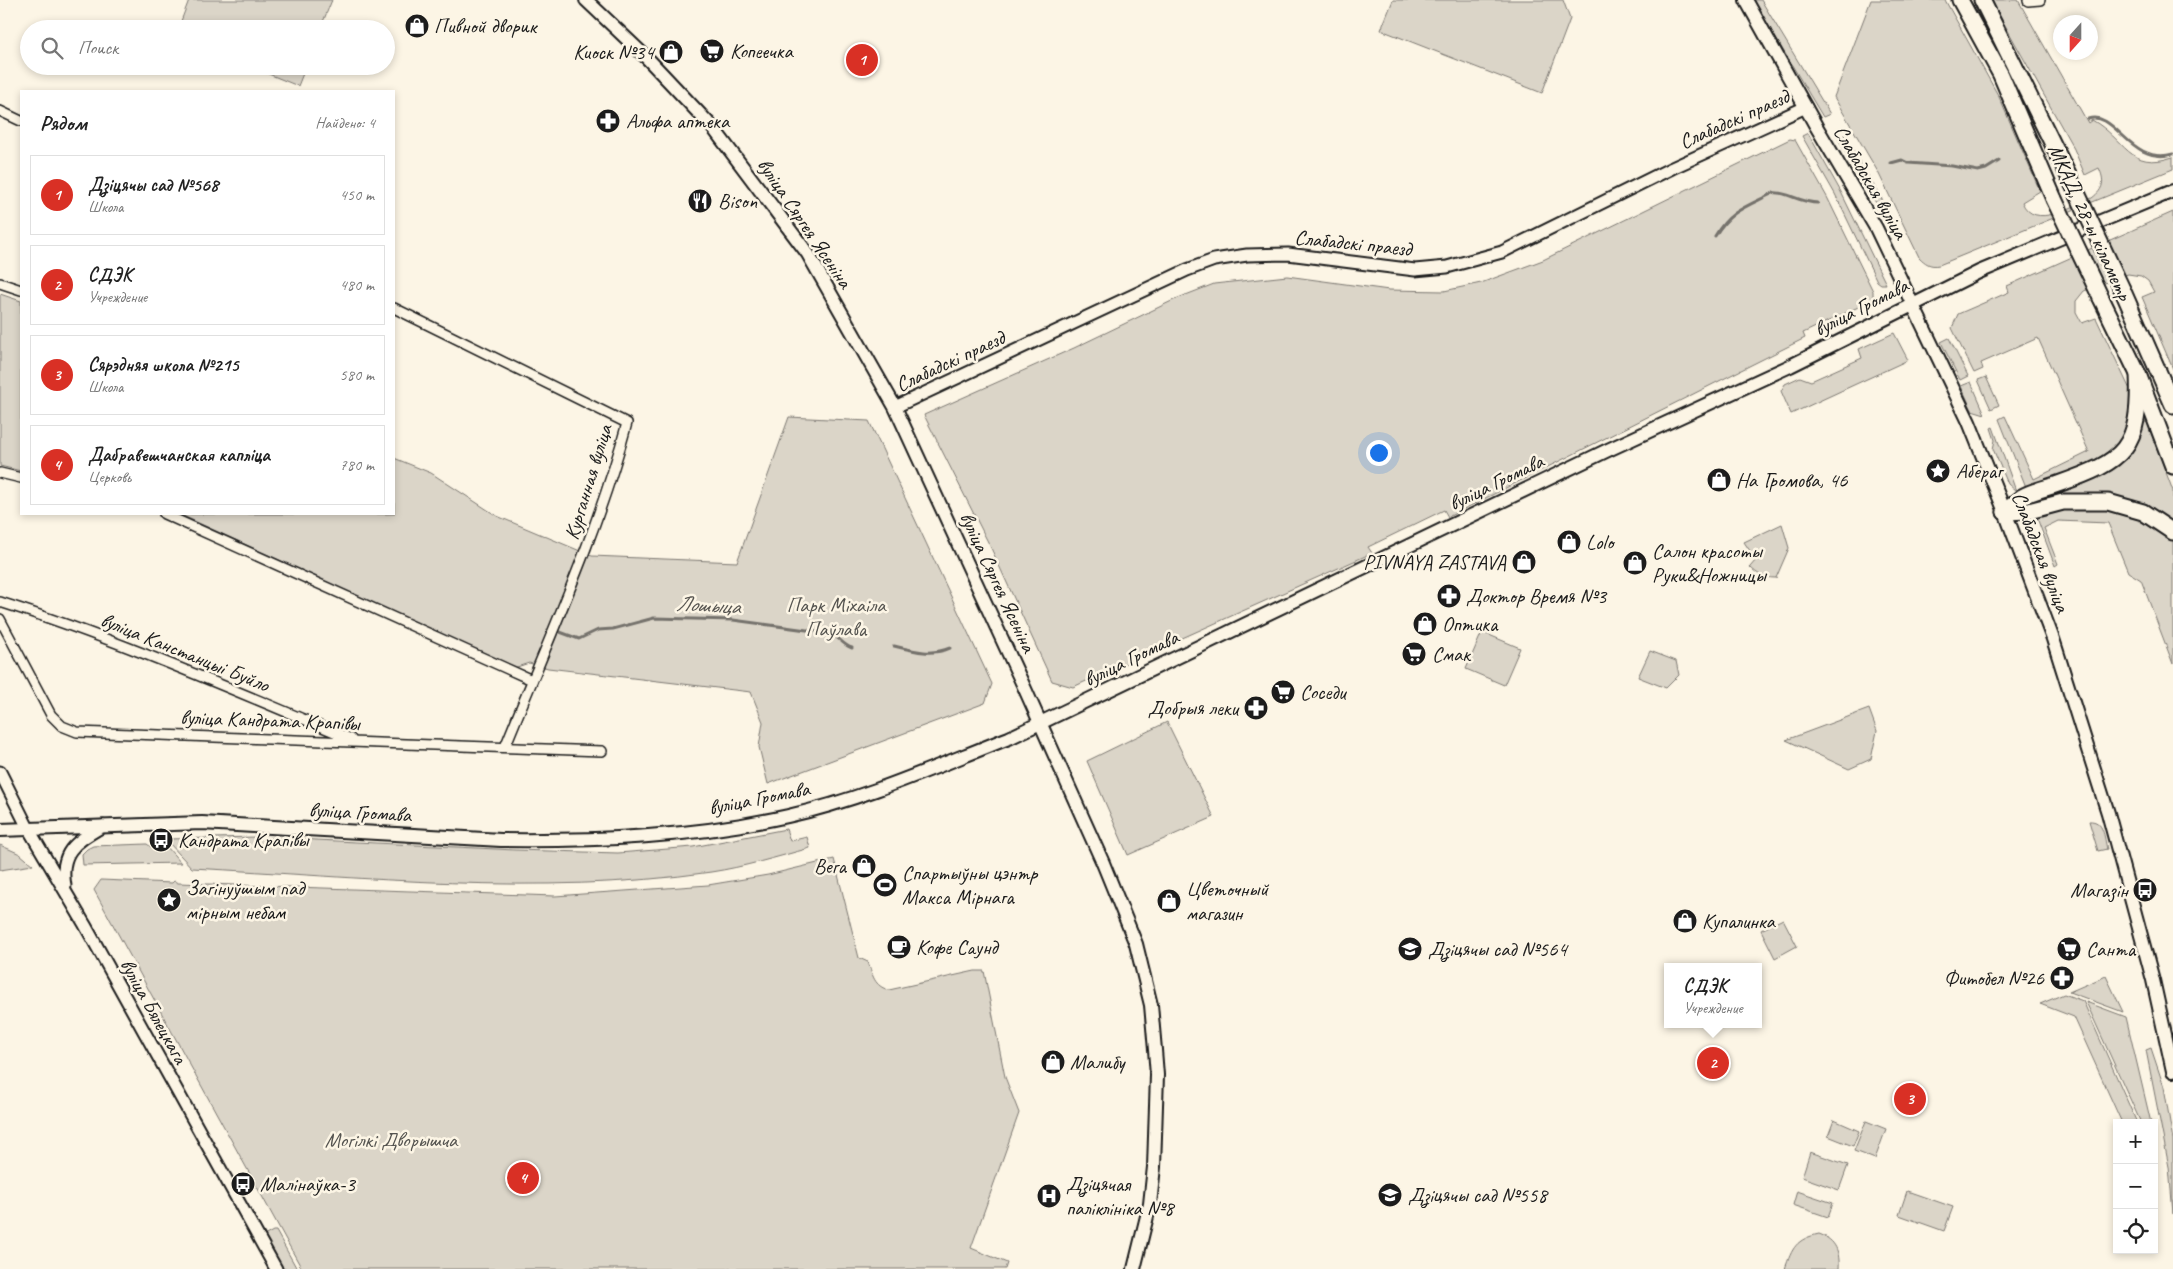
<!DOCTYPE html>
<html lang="ru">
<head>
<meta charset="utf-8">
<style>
	body { margin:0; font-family:Caveat,sans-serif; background:#f2f2f2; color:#222 }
	.controls { position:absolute; right:15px; bottom:15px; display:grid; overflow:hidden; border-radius:0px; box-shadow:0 2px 8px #0003 }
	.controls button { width:45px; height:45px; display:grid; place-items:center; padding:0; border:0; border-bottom:1px solid #e0e0e0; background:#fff; color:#222; font:25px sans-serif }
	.compass { position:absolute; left:2053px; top:15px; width:45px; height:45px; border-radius:50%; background:#fff; box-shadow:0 2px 8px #0003; rotate:201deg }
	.you { position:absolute; left:1378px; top:452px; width:18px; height:18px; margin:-12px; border:4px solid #fff; border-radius:50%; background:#1a73e8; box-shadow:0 0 0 8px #1a73e833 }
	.badge { display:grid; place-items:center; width:32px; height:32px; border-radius:50%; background:#d93025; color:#fff; font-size:16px; font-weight:700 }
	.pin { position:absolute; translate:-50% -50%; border:2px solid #fff; box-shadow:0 1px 5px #0006 }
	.popup { position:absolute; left:1664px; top:963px; width:98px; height:65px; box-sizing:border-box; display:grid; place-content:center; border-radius:0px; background:#fff; filter:drop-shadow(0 1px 4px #0005); font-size:16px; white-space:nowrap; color:#767676 }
	.popup b { font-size:19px; color:#222 }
	.popup::after { content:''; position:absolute; left:50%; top:100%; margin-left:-10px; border:10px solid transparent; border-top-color:#fff }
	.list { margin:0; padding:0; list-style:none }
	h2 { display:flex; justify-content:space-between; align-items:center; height:65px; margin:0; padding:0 20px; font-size:21px }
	h2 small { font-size:16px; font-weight:400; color:#767676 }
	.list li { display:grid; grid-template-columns:32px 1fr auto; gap:15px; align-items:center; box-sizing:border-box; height:80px; margin:0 10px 10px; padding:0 10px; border:1px solid #e0e0e0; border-radius:0px }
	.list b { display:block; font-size:19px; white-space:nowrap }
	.list p { margin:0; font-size:16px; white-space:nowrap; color:#767676 }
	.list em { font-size:16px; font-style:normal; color:#767676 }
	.icon { flex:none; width:28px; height:28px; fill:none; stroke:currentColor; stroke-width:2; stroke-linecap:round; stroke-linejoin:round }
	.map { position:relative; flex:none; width:2173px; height:1269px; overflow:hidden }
	.search { position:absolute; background:#fff; box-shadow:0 2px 8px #0003; left:20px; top:20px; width:375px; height:55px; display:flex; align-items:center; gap:12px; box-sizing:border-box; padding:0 18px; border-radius:28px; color:#767676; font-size:19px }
	.panel { position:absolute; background:#fff; box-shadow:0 2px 8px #0003; left:20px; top:90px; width:375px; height:425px; border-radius:0px }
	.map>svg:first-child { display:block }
</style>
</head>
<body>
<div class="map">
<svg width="2173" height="1269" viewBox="0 0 2173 1269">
	<rect width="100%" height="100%" fill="#fcf5e5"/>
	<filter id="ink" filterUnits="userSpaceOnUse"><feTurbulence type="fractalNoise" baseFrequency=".02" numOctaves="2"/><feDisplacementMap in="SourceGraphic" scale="10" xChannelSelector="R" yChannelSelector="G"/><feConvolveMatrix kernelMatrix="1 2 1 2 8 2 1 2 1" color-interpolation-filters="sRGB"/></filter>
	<g filter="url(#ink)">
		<g fill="#dbd5c8" stroke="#7c7872">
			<polygon points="189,0 332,0 320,29 178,29"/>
			<polygon points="1393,0 1563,0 1570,19 1542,93 1381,30"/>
			<polygon points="1753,0 1761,0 1830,114 1823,117"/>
			<path d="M1871 0H1945L1999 97 2040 191 2022 202C2034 231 2072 206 2092 198 2104 189 2105 181 2099 168L2085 175 2074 149 1991 0H2018L2088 123 2092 120C2126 139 2128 172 2173 157V169L1939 265C1930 267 1925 263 1919 257L1878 172 1834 97Z"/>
			<polygon points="249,66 306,66 298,86"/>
			<polygon points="1808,133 1841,192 1886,284 1881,284 1877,281 1835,194 1802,136"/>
			<polygon points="1844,135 1887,208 1886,212 1883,213 1862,182 1838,138"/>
			<polygon points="1790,139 1795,140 1827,197 1873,291 1873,299 1871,301 1803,333 1805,338 1448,517 1444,510 1368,547 1372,553 1073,687 1052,681 991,548 924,415 1074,348 1178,298 1214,284 1287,276 1389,290 1444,291 1481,283 1543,260"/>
			<polygon points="2173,212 2173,369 2142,297 2154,292 2148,281 2141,276 2128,274 2084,291 2076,301 2076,312 2082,323 2096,318 2134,398 2130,426 2113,453 2028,492 1999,419 2005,416 2034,479 2089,452 2038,338 1981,363 1983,369 1974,373 1952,328 1958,314 2009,292 2007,286"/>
			<polygon points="0,294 21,301 21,471 0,466"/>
			<polygon points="1894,333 1908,360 1791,414 1781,391 1785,384 1800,377 1811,381 1862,358 1859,349"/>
			<polygon points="1949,338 1968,376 1960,380 1941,342"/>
			<polygon points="1986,377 1999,405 1991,409 1978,380"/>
			<polygon points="1971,382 1985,414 1972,410 1961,386"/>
			<polygon points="789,417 869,421 992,684 985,703 768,784 759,747 763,722 751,692 548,668 529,663 514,668 179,514 394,514 394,458 431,473 497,516 592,556 737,562"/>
			<path d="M2143 422H2147L2173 491V524L2147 509 2027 506 2028 501C2058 491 2105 481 2127 457 2136 447 2140 434 2143 422Z"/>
			<polygon points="1993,427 2016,491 2008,484 1993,449 1995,440 1991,428"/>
			<path d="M2073 505C2110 506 2145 515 2173 540V664L2141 580 2128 572 2108 523 2058 521 2044 528 2058 564 2055 566 2037 518Z"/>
			<path d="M1782 524 1789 548 1776 578C1764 578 1758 575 1750 567L1756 560 1744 542Z"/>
			<polygon points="1482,632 1520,648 1504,685 1466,669"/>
			<polygon points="1650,651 1676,661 1679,675 1666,688 1638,677"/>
			<polygon points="1869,709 1877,731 1871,759 1849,769 1786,740"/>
			<polygon points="1167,722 1214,817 1128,855 1087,761"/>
			<path d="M2089 821C2104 820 2104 837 2107 849L2098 851Z"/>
			<path d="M786 829 790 841 807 837 810 848C777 857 744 867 711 872 539 897 364 877 192 868L169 843 168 839 257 837 515 850 618 853 693 847Z"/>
			<polygon points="147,844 151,847 167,847 181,863 83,865 82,854 87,849 93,846"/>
			<polygon points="0,845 20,854 33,865 0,870"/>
			<path d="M834 859 859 958 868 962C873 976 874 986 889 990L975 971H984L1005 1077 1019 1113 971 1248 1007 1263 1005 1269H302L94 890 101 880 172 883 174 881 178 883 555 896 708 885 768 875Z"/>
			<polygon points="1783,919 1797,946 1775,958 1761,930"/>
			<polygon points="2106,976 2123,1012 2069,992"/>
			<polygon points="2064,994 2083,1001 2137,1123 2122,1123 2074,1017 2040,1004"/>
			<polygon points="2086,1002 2126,1017 2151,1123 2141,1123"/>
			<polygon points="2151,1048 2164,1087 2173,1140 2173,1214 2169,1167 2146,1050"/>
			<polygon points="1834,1120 1859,1131 1853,1146 1828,1136"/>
			<polygon points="1866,1121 1886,1129 1875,1159 1854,1151"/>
			<polygon points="1810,1152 1848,1165 1839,1190 1802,1177"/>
			<polygon points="1797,1191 1833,1203 1828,1217 1793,1205"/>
			<polygon points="1907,1191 1953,1207 1944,1231 1899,1215"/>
			<polygon points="273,1231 276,1231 297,1269 282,1269 264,1236"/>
			<path d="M1819 1234C1836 1240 1840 1252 1839 1269H1785C1792 1248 1796 1239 1819 1234Z"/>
		</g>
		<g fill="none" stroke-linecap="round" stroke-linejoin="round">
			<g stroke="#75726c" stroke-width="3">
				<path d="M2088 119C2116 110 2130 166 2173 154"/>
				<polyline points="1891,163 1902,160 1908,163 1952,166 1978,171 1986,169 1999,161"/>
				<path d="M1715 236C1730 210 1748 206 1773 193 1787 191 1799 203 1818 203"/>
				<path d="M560 632 579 639 598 630 613 629 654 618 733 620 829 633C839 636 842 645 852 648"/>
				<path d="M894 646C914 651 931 656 950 648"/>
			</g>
			<defs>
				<g id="minor">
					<polyline points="2028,1 2040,0"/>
					<polyline points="0,111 21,121"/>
					<polyline points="0,283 21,290"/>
					<path d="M394 308 627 423C597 535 548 640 505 747"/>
					<polyline points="0,473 21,478"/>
					<polyline points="164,514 532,680"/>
					<path d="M0 602C120 640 235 691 351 739"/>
					<polyline points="0,619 51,715 62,726 77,732 602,751"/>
				</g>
				<g id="tertiary">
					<polyline points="895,407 1187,270 1214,260 1247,255 1288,254 1415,270 1447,267 1502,252 1672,168 1806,107"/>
					<polyline points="0,772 28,828 85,925 276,1269"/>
					<path d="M65 886C59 851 76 842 103 826"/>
				</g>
				<g id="secondary">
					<polyline points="586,0 648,59 714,129 808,254 895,407 1025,689 1103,863 1136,944 1151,1005 1155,1050 1157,1075 1154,1167 1150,1204 1134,1269"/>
					<polyline points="1746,0 1816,126 1876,228 1969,422 2005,512 2053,639 2108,813 2153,980 2173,1071"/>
					<path d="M0 830 202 823 501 840C597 841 694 837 788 816 864 799 937 766 1009 738L1608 450 1790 366 1979 272 2173 191"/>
				</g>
				<g id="trunk">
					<polyline points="1960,0 2001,75 2054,199"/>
					<polyline points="1982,0 2076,191"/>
					<polyline points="2122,289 2173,405"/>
					<polyline points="2101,298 2138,374 2173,466"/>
					<path d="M2005 512C2010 507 2016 502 2022 497 2032 491 2047 488 2058 484 2125 461 2141 448 2138 374"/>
					<polyline points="2005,512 2029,511 2063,502 2108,502 2143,512 2173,532"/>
				</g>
			</defs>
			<use href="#minor" stroke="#1c1c1c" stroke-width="12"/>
			<use href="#tertiary" stroke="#1c1c1c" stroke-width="15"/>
			<use href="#secondary" stroke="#1c1c1c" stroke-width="16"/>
			<use href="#trunk" stroke="#1c1c1c" stroke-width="19"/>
			<use href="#minor" stroke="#fcf5e5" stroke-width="9"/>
			<use href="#tertiary" stroke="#fcf5e5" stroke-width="11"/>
			<use href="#secondary" stroke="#fcf5e5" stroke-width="12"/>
			<use href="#trunk" stroke="#fcf5e5" stroke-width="15"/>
			<defs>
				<g id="trunk-bridge">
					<polyline points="2076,191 2122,289"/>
					<polyline points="2054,199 2101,298"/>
				</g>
			</defs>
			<use href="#trunk-bridge" stroke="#1c1c1c" stroke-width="19" stroke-linecap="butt"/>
			<use href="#trunk-bridge" stroke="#fcf5e5" stroke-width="15"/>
		</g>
	</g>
	<defs>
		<symbol id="shop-disc" viewBox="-11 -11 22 22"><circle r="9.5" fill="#1c1c1c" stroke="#fcf5e5"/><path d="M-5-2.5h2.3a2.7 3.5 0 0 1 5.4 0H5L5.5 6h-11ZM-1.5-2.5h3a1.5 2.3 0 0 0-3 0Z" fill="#fff"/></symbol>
		<symbol id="supermarket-disc" viewBox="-11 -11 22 22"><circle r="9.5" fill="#1c1c1c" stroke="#fcf5e5"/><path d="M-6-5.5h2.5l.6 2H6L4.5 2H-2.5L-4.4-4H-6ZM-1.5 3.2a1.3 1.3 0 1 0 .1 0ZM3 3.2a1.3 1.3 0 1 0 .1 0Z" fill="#fff"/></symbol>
		<symbol id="pharmacy-disc" viewBox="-11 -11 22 22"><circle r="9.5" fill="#1c1c1c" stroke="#fcf5e5"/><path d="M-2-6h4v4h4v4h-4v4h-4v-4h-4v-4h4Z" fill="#fff"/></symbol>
		<symbol id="restaurant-disc" viewBox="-11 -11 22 22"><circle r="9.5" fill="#1c1c1c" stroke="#fcf5e5"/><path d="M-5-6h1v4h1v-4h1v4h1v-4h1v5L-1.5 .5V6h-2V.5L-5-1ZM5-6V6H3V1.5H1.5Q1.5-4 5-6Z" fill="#fff"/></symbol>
		<symbol id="sight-disc" viewBox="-11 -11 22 22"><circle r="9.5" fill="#1c1c1c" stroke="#fcf5e5"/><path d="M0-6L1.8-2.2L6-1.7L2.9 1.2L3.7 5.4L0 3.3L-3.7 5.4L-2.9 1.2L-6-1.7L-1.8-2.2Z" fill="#fff"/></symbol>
		<symbol id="bus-disc" viewBox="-11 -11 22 22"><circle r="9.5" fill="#1c1c1c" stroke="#fcf5e5"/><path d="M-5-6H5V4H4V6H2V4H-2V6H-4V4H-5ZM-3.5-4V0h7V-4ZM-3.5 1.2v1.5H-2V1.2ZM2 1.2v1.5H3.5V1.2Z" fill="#fff"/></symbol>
		<symbol id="stadium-disc" viewBox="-11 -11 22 22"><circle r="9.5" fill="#1c1c1c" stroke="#fcf5e5"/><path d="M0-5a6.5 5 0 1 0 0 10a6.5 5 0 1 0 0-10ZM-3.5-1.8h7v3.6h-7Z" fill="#fff"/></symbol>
		<symbol id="cafe-disc" viewBox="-11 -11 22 22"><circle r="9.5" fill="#1c1c1c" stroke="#fcf5e5"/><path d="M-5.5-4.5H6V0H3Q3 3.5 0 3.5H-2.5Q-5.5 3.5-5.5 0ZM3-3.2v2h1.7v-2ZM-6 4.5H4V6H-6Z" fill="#fff"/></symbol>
		<symbol id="school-disc" viewBox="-11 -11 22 22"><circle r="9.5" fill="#1c1c1c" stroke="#fcf5e5"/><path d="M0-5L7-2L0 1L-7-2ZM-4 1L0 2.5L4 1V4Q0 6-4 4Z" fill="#fff"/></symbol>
		<symbol id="hospital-disc" viewBox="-11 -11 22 22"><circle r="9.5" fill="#1c1c1c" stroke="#fcf5e5"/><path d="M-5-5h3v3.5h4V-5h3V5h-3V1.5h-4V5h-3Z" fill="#fff"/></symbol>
	</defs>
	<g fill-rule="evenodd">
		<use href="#shop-disc" x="403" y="12" width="28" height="28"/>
		<use href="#supermarket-disc" x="698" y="37" width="28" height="28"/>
		<use href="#shop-disc" x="657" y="38" width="28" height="28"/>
		<use href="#pharmacy-disc" x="594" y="107" width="28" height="28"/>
		<use href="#restaurant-disc" x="686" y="187" width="28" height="28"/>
		<use href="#sight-disc" x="1924" y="457" width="28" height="28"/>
		<use href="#shop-disc" x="1705" y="466" width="28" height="28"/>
		<use href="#shop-disc" x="1555" y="528" width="28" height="28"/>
		<use href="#shop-disc" x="1510" y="548" width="28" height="28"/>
		<use href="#shop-disc" x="1621" y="549" width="28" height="28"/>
		<use href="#pharmacy-disc" x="1435" y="582" width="28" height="28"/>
		<use href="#shop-disc" x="1411" y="610" width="28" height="28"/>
		<use href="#supermarket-disc" x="1400" y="640" width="28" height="28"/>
		<use href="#supermarket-disc" x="1269" y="678" width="28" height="28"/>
		<use href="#pharmacy-disc" x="1242" y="694" width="28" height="28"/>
		<use href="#bus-disc" x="147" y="826" width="28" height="28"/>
		<use href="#shop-disc" x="850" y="852" width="28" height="28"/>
		<use href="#stadium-disc" x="871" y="871" width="28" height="28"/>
		<use href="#bus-disc" x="2131" y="876" width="28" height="28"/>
		<use href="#sight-disc" x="155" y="886" width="28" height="28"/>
		<use href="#shop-disc" x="1155" y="887" width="28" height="28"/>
		<use href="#shop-disc" x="1671" y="907" width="28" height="28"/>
		<use href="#cafe-disc" x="885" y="933" width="28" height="28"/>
		<use href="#school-disc" x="1396" y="935" width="28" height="28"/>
		<use href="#supermarket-disc" x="2055" y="935" width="28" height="28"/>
		<use href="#pharmacy-disc" x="2048" y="964" width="28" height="28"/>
		<use href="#shop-disc" x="1039" y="1048" width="28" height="28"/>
		<use href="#bus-disc" x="229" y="1170" width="28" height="28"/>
		<use href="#school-disc" x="1376" y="1181" width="28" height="28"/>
		<use href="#hospital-disc" x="1035" y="1182" width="28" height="28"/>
	</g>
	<g text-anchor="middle" stroke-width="5" stroke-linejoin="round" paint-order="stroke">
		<g font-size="21" fill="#1c1c1c" stroke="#fcf5e5" text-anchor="start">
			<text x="434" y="33">Пивной дворик</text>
			<text x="730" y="58">Копеечка</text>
			<text x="654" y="59" text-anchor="end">Киоск №34</text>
			<text x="626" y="128">Альфа аптека</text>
			<text x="718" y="208">Bison</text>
			<text x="1956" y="478">Абераг</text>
			<text x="1736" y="487">На Громова, 46</text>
			<text x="1586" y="549">Lolo</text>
			<text x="1652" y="558">Салон красоты<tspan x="1652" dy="24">Руки&amp;Ножницы</tspan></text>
			<text x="1506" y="569" text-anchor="end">PIVNAYA ZASTAVA</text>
			<text x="1466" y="603">Доктор Время №3</text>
			<text x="1442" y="631">Оптика</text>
			<text x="1432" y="661">Смак</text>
			<text x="1300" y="699">Соседи</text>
			<text x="1238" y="715" text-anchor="end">Добрыя леки</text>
			<text x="178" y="847">Кандрата Крапівы</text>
			<text x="846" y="873" text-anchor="end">Вега</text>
			<text x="902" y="880">Спартыўны цэнтр<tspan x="902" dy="24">Макса Мірнага</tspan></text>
			<text x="186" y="895">Загінуўшым пад<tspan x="186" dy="24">мірным небам</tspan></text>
			<text x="1186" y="896">Цветочный<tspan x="1186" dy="24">магазин</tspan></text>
			<text x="2128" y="897" text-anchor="end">Магазін</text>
			<text x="1702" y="928">Купалинка</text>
			<text x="916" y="954">Кофе Саунд</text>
			<text x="1428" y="956">Дзіцячы сад №564</text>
			<text x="2086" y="956">Санта</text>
			<text x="2044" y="985" text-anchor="end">Фитобел №26</text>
			<text x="1070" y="1069">Малибу</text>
			<text x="260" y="1191">Малінаўка-3</text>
			<text x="1066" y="1191">Дзіцячая<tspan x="1066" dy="24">паліклініка №8</tspan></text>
			<text x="1408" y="1202">Дзіцячы сад №558</text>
		</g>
		<g font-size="21" fill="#1c1c1c" stroke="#fcf5e5">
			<text transform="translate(1734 119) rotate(-24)" y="7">Слабадскі праезд</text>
			<text transform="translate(1871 182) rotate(60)" y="7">Слабадская вуліца</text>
			<text transform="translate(2090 222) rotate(65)" y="7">МКАД, 28-ы кіламетр</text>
			<text transform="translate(805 223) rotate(56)" y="7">вуліца Сяргея Ясеніна</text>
			<text transform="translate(1353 243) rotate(6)" y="7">Слабадскі праезд</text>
			<text transform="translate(1861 307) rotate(-27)" y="7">вуліца Громава</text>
			<text transform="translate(950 361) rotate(-25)" y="7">Слабадскі праезд</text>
			<text transform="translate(588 482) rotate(-73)" y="7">Курганная вуліца</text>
			<text transform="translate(1496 482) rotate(-26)" y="7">вуліца Громава</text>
			<text transform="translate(2041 552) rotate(69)" y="7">Слабадская вуліца</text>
			<text transform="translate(998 582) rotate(65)" y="7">вуліца Сяргея Ясеніна</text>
			<text transform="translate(185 652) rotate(22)" y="7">вуліца Канстанцыі Буйло</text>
			<text transform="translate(1131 658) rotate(-26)" y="7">вуліца Громава</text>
			<text transform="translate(270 720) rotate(2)" y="7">вуліца Кандрата Крапівы</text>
			<text transform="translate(759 798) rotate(-11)" y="7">вуліца Громава</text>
			<text transform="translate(360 812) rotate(3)" y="7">вуліца Громава</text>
			<text transform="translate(154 1011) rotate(61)" y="7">вуліца Бялецкага</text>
		</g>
		<g font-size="21" fill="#555450" stroke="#fcf5e5">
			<text x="836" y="612">Парк Міхаіла<tspan x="836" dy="24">Паўлава</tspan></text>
			<text x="391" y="1147">Могілкі Дворышча</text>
		</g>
		<g font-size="22" font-style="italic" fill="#575551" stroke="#fcf5e5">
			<text transform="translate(708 604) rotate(3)" y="8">Лошыца</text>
		</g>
	</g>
</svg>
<div class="controls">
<button>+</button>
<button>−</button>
<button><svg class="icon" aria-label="locate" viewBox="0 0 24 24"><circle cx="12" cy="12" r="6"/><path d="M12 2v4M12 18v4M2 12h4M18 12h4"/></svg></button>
</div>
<svg class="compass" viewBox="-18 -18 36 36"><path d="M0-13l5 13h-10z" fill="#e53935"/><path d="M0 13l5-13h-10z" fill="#767676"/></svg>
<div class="you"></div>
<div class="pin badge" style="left:862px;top:60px">1</div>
<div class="pin badge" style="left:1713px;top:1063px">2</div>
<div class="popup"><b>СДЭК</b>Учреждение</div>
<div class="pin badge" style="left:1910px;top:1099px">3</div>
<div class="pin badge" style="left:523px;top:1178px">4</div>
<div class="search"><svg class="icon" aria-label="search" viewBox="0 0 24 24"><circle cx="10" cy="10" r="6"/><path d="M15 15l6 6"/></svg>Поиск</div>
<section class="panel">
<h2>Рядом<small>Найдено: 4</small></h2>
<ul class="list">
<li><span class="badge">1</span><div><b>Дзіцячы сад №568</b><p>Школа</p></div><em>450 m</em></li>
<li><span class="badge">2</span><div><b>СДЭК</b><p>Учреждение</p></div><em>480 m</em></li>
<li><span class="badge">3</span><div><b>Сярэдняя школа №215</b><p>Школа</p></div><em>580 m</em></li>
<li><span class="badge">4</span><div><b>Дабравешчанская капліца</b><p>Церковь</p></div><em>780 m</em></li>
</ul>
</section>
</div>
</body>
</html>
